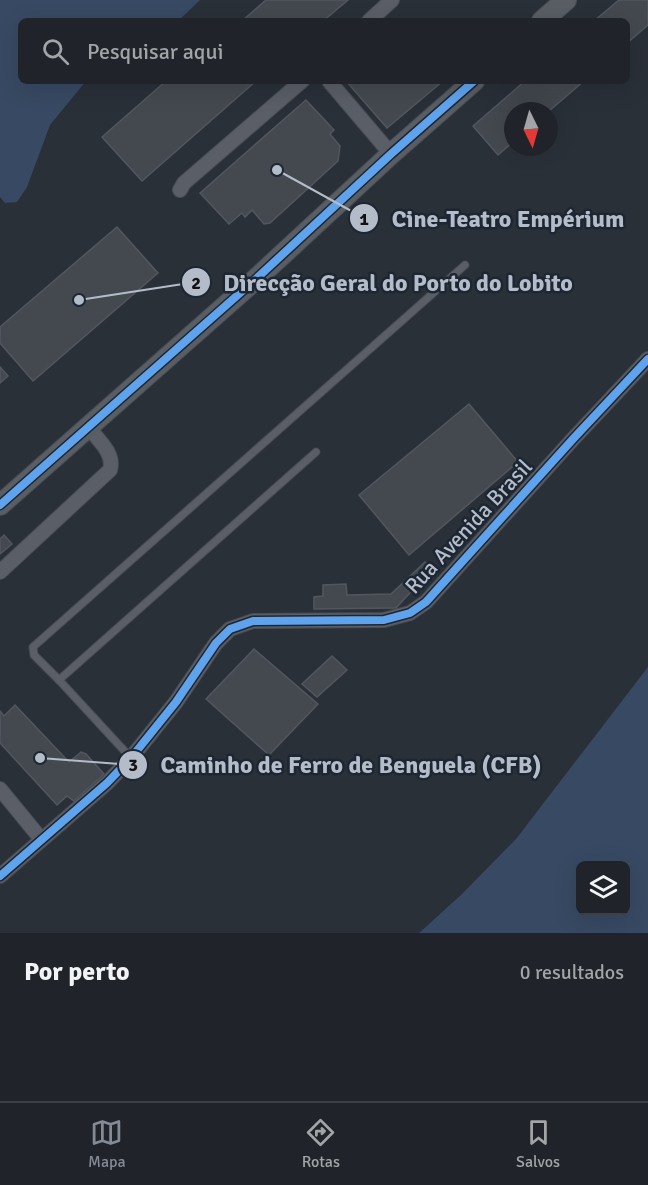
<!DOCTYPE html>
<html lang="pt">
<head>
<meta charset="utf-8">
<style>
	body { margin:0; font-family:Signika,sans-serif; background:#282c32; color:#f1f3f6 }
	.controls { position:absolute; right:18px; bottom:18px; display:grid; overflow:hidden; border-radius:9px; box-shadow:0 6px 24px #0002 }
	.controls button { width:54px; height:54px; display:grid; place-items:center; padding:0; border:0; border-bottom:2px solid #3d4147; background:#20242a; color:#f1f3f6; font:30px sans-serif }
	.compass { position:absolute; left:504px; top:102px; width:54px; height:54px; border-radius:50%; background:#20242a; box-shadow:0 6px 24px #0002; rotate:175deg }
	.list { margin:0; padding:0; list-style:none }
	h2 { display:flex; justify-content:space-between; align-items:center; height:78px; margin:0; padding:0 24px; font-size:26px }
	h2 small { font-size:20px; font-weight:400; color:#a2a4a8 }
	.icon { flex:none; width:33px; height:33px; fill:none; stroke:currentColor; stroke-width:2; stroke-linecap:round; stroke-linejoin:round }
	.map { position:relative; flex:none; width:648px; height:933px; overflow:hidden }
	.search { position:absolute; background:#20242a; box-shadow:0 6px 24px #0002; left:18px; right:18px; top:18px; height:66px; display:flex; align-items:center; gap:15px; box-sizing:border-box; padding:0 21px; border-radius:9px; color:#a2a4a8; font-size:22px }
	.sheet { height:168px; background:#20242a }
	nav { display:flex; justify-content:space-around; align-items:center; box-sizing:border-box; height:84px; border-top:2px solid #3d4147; background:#20242a; font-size:16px; color:#a2a4a8 }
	nav a { display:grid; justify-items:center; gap:3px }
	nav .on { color:#848b96 }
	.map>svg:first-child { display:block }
</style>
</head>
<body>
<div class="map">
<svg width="648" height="933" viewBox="0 0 648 933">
	<rect width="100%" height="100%" fill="#2a3038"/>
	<g fill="#384963" fill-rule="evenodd">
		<polygon points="0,0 200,0 178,21 21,21 21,81 86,81 50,125 27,187 17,202 5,203 0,197"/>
		<path d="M648 667V933H419L462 894 516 839ZM580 866H626V910H580Z"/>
	</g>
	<g fill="#444950" stroke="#52575f" stroke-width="1.5">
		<polygon points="266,0 348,0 323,21 242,21"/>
		<polygon points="619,0 648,0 648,25 627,43 627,21 594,21"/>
		<polygon points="166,81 256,81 142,181 102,137"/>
		<polygon points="346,81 443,81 387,128"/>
		<polygon points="525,81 584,81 549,111 513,111 513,142 498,155 473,126"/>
		<polygon points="306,100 334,130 330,134 340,146 338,161 270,223 264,224 252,210 245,217 242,213 229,224 200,193"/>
		<polygon points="117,227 158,273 33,381 0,343 0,327"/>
		<polygon points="0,367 8,376 0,383"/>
		<polygon points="469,404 518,462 409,555 359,495"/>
		<polygon points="4,535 12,544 0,554 0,539"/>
		<polygon points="425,562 432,569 396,608 314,609 314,597 323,596 323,585 346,584 347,595 391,594"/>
		<polygon points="254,649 318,704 269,755 206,699"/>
		<polygon points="332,656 347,670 317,697 302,684"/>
		<polygon points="15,705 69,762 81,752 86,754 104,774 74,801 67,796 57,805 0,743 0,711 4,716"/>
	</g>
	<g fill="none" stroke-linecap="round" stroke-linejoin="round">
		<defs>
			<g id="lane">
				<polyline points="316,452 59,680 34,655 33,647 465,265"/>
				<polyline points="59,680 131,758"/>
			</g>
			<g id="street">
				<polyline points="369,21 392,0"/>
				<polyline points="329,81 391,154"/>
				<polyline points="180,190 184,183 302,81"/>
				<path d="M0 572 110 470C115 453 98 440 88 427"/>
				<polyline points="0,789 41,839"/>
				<polyline points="0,876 107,783 131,758 176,702 216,643 230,629 253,621 384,620 410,613 426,602 573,439 648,359"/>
			</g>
			<g id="secondary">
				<polyline points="542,21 566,0"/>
				<polyline points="0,505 257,278 391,154 474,81"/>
			</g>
		</defs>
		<use href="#lane" stroke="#484c53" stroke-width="9"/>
		<use href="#street" stroke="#484c53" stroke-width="16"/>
		<use href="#secondary" stroke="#484c53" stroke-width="22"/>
		<use href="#lane" stroke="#5a5e66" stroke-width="7"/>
		<use href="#street" stroke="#5a5e66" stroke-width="14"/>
		<use href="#secondary" stroke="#595d64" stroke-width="20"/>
		<defs>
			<g id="cycleway">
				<polyline points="0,505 257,278 391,154 474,81"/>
				<polyline points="0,876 107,783 131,758 176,702 216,643 230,629 253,621 384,620 410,613 426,602 573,439 648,359"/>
			</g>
		</defs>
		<use href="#cycleway" stroke="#1d2633" stroke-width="11"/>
		<use href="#cycleway" stroke="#60a3ed" stroke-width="8"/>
	</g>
	<g text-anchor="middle" stroke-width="5" stroke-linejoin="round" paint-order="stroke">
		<g font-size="22" fill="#b4bcc9" stroke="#1d2633">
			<text transform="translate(468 526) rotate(-47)" y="8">Rua Avenida Brasil</text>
		</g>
	</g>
	<path fill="none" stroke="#b4bcc9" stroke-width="2" d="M277 170L364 218M79 300L196 282M40 758L133 765"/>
	<g fill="#b4bcc9" stroke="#1d2633" stroke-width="2">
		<circle cx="277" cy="170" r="6"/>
		<circle cx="79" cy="300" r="6"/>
		<circle cx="40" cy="758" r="6"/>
		<circle cx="364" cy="218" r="15"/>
		<circle cx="196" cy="282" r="15"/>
		<circle cx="133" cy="765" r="15"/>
	</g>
	<g font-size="18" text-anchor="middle" font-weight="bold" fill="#111">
		<text x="364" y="225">1</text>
		<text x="196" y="289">2</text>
		<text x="133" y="771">3</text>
	</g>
	<g font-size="24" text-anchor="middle" font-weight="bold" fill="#b4bcc9" stroke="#1d2633" stroke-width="5" stroke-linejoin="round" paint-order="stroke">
		<text x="508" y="227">Cine-Teatro Empérium</text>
		<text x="398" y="291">Direcção Geral do Porto do Lobito</text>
		<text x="351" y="773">Caminho de Ferro de Benguela (CFB)</text>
	</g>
</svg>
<div class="controls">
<button><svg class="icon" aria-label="layers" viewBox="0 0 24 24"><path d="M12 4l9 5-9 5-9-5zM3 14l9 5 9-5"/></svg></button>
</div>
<svg class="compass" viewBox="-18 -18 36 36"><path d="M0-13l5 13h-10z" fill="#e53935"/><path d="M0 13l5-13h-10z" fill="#a2a4a8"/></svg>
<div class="search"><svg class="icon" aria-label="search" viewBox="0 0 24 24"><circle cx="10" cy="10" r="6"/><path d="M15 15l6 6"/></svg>Pesquisar aqui</div>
</div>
<section class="sheet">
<h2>Por perto<small>0 resultados</small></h2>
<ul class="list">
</ul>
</section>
<nav>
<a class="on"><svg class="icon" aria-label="map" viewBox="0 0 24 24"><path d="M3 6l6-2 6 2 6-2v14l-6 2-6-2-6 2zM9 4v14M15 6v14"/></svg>Mapa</a>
<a><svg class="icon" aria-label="directions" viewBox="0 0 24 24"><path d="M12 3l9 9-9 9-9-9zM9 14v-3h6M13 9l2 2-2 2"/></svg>Rotas</a>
<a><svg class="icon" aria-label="saved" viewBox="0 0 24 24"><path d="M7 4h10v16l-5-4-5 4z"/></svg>Salvos</a>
</nav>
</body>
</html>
